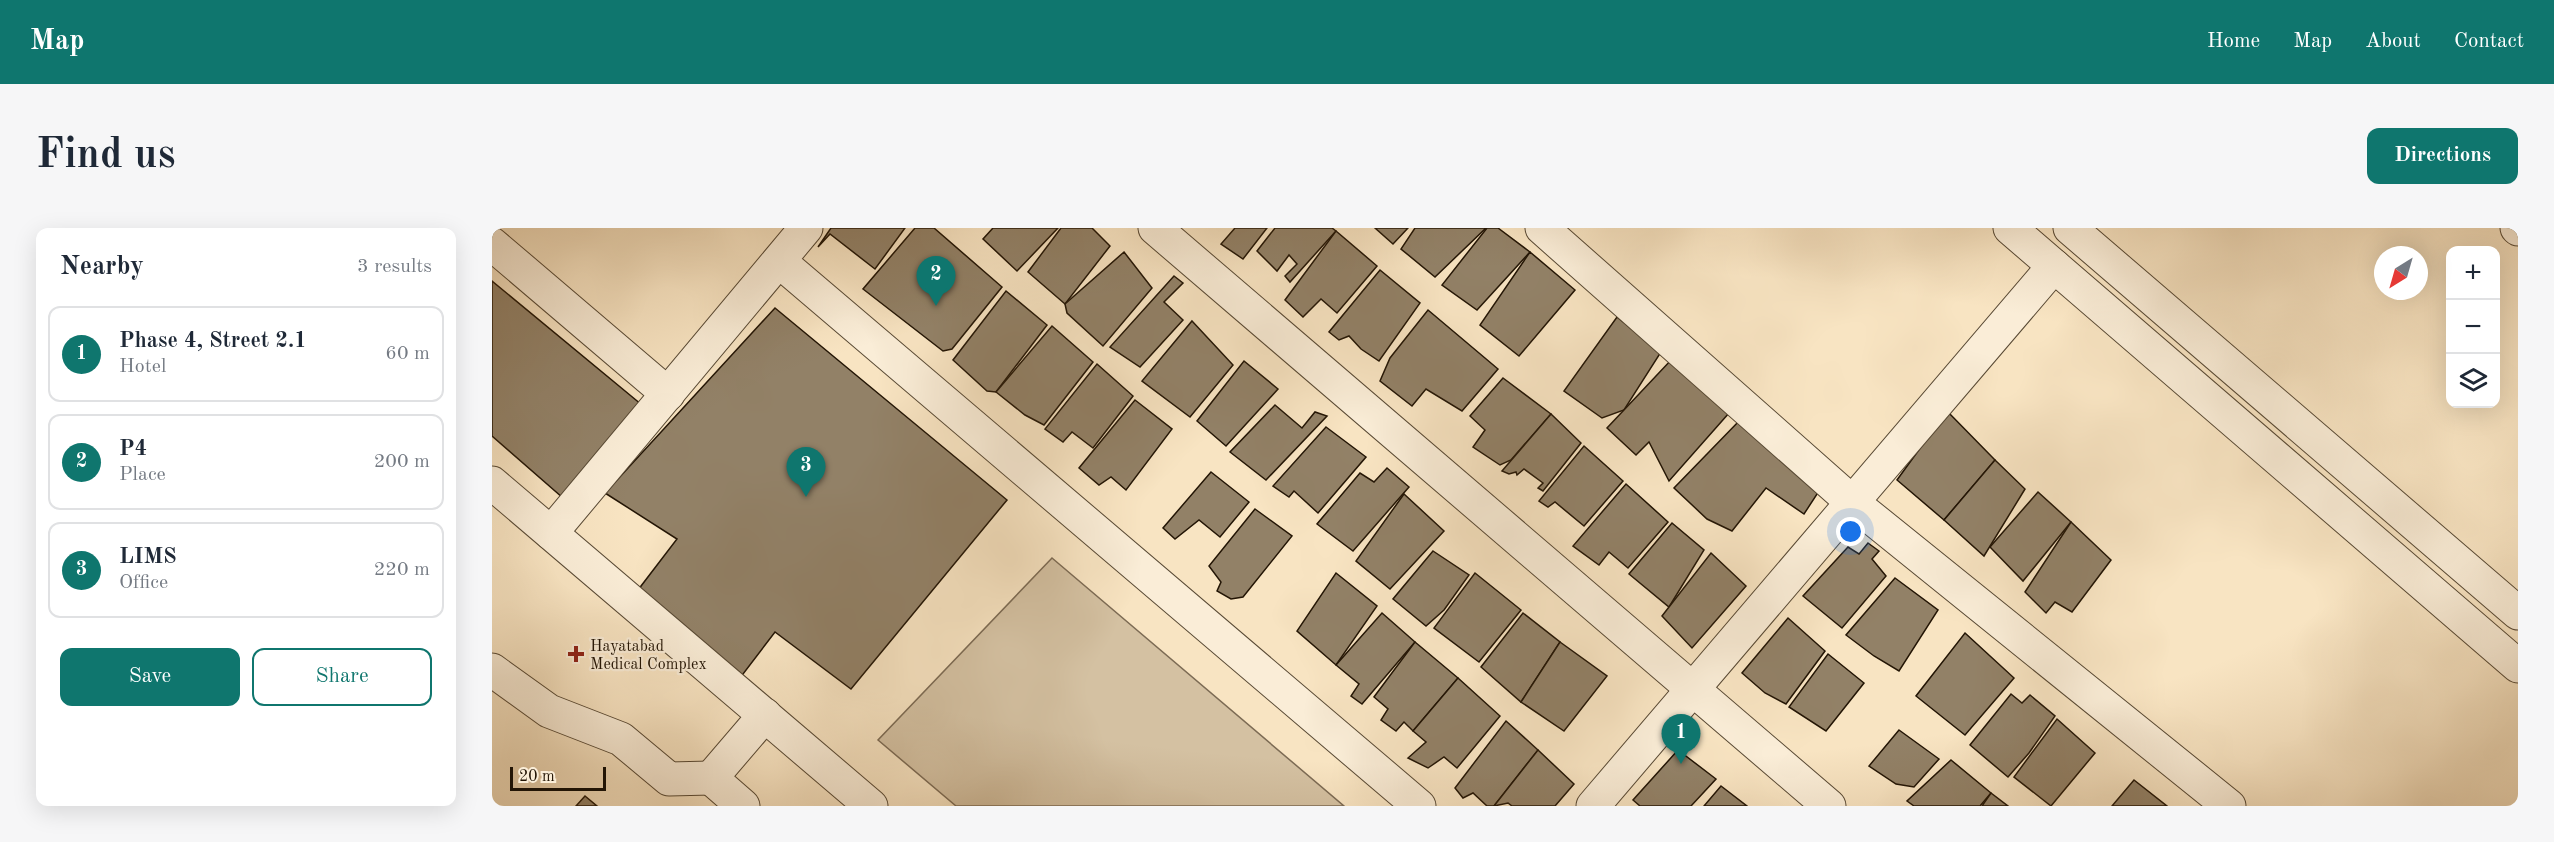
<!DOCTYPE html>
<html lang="en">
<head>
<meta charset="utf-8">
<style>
	body { margin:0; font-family:"Old Standard TT",serif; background:#f6f6f7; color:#1f2937 }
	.controls { position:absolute; right:18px; top:18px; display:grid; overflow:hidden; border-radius:12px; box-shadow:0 6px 24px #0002 }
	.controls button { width:54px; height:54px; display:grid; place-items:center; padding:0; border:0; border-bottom:2px solid #e0e1e3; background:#fff; color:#1f2937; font:30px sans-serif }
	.compass { position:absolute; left:1882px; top:18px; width:54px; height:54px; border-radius:50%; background:#fff; box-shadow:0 6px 24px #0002; rotate:217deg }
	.scale { position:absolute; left:18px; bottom:15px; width:96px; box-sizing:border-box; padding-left:6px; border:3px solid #231505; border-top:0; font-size:16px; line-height:21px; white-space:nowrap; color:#231505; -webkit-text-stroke:4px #faedd7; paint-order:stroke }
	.you { position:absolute; left:1359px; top:304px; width:21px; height:21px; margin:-15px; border:4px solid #fff; border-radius:50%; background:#1a73e8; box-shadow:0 0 0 9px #1a73e833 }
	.badge { display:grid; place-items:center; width:39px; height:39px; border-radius:50%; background:#0f766e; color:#fff; font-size:20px; font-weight:700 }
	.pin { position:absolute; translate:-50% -50px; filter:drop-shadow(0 2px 3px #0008) }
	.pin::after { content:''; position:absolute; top:32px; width:21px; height:18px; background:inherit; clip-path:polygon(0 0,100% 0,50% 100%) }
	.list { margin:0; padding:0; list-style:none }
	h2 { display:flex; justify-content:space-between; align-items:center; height:78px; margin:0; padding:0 24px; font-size:26px }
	h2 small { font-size:20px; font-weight:400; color:#747a83 }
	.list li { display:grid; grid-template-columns:39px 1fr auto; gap:18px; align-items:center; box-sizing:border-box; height:96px; margin:0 12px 12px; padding:0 12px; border:2px solid #e0e1e3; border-radius:12px }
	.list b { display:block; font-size:22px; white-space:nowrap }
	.list p { margin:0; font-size:20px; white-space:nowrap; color:#747a83 }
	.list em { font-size:20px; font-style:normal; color:#747a83 }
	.actions { display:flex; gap:12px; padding:18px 24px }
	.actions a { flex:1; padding:14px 0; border:2px solid #0f766e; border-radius:12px; text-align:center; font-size:21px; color:#0f766e }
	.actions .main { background:#0f766e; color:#fff }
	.icon { flex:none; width:33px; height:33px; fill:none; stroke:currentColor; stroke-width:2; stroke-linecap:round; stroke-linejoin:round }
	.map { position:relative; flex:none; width:2026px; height:578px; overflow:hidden; border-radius:12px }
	header { display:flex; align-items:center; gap:36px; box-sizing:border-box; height:84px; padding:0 30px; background:#0f766e; color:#fff }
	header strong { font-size:28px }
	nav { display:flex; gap:33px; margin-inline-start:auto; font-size:21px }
	.intro { display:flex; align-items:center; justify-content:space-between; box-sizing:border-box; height:144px; padding:0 36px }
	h1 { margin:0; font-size:42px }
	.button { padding:15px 27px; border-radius:12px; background:#0f766e; color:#fff; font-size:21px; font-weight:700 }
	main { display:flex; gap:36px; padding:0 36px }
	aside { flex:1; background:#fff; border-radius:12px; box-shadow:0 6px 24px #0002 }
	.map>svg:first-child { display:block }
</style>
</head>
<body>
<header>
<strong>Map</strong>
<nav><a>Home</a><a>Map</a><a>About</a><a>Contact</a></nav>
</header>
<div class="intro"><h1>Find us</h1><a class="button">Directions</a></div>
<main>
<aside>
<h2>Nearby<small>3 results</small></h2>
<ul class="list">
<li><span class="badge">1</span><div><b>Phase 4, Street 2.1</b><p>Hotel</p></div><em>60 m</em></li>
<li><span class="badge">2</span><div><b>P4</b><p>Place</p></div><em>200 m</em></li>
<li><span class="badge">3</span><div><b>LIMS</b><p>Office</p></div><em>220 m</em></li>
</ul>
<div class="actions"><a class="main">Save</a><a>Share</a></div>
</aside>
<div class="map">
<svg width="2026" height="578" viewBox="0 0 2026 578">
	<rect width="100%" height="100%" fill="#f8e4c2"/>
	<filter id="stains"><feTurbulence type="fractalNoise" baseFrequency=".00333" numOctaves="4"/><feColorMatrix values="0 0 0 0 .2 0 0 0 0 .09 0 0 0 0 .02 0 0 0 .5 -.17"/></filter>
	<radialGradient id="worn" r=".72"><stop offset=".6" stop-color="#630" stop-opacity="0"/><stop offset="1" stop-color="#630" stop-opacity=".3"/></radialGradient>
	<polygon fill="#d4c1a2" stroke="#7c6b54" stroke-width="1.5" points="560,330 852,578 464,578 386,512"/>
	<g fill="#928167" stroke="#231505" stroke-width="1.5">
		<polygon points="339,0 413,0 383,41 338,6 326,19"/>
		<polygon points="423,0 442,0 510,59 460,121 451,123 371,61"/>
		<polygon points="501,0 566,0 525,43 491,11"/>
		<polygon points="569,0 600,0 618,18 573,76 536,44"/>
		<polygon points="743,0 775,0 751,31 729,16"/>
		<polygon points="783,0 840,0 844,3 798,54 793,48 805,36 797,27 785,43 765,23"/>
		<polygon points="883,0 916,0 901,16"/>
		<polygon points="923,0 994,0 943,49 909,21"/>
		<polygon points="995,0 1006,0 1038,24 985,82 950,57"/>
		<polygon points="844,3 885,38 845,85 829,71 811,89 793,72"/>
		<polygon points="632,24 660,60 611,118 575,85 573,76"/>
		<polygon points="1038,24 1083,62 1027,128 988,97"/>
		<polygon points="888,42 928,75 887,133 869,121 857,108 847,112 837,104"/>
		<polygon points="682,48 691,55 672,74 691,92 648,139 618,119"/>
		<polygon points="0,53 150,177 71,270 0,208"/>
		<polygon points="514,63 555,97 504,164 495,163 461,132"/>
		<polygon points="283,80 515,272 359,461 283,404 248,450 146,362 185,311 113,265"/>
		<polygon points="936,82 1006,141 970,183 934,161 920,178 888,153 898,130"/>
		<polygon points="1125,89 1169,124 1132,182 1110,190 1072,163"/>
		<polygon points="700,93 741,137 698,189 650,153"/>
		<polygon points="560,98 601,134 552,197 533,187 504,164"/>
		<polygon points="1180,131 1237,185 1177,253 1157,214 1144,227 1115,200"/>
		<polygon points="752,133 786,161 734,218 705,193"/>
		<polygon points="605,136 641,168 601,220 580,204 571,214 553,201"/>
		<polygon points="1011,150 1059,186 1019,232 1008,237 981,219 993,202 978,188"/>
		<polygon points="643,172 680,201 634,262 619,249 607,257 587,240"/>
		<polygon points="783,177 810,200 823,184 835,188 774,252 738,224"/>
		<polygon points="1455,183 1503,232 1452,292 1405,252"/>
		<polygon points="1059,186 1089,215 1051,263 1046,260 1051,255 1032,241 1025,247 1024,244 1017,246 1010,243"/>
		<polygon points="1249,191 1329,260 1312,286 1274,260 1240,303 1215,291 1182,260"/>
		<polygon points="834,199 874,229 826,285 802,263 797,269 781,258"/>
		<polygon points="1092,218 1131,253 1092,298 1063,274 1056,279 1047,273"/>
		<polygon points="1503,232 1533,261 1492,328 1452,292"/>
		<polygon points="895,240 917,259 861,323 825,296 868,245 882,254"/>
		<polygon points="719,244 757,274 728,309 707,292 683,311 671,300"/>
		<polygon points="1134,256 1176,294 1136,340 1117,324 1107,337 1081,318"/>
		<polygon points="1546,264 1579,294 1531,353 1498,319"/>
		<polygon points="912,266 952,303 898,361 864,333"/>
		<polygon points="763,281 800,308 751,369 739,371 725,363 729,354 717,338"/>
		<polygon points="1579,294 1619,332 1580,384 1563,374 1554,385 1533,364"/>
		<polygon points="1180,295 1212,322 1177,379 1137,346"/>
		<polygon points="1376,315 1387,323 1380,331 1394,348 1350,400 1311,368 1356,319 1367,326"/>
		<polygon points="941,323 977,347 952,382 934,398 901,371"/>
		<polygon points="1219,325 1254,358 1200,420 1170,388"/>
		<polygon points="844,345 885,378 844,437 805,403"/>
		<polygon points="983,345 1029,382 987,434 942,400"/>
		<polygon points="1403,350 1446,382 1407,443 1382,428 1354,407"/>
		<polygon points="890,385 923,414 870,476 859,468 867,456 844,437"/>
		<polygon points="1031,385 1068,414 1029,474 989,439"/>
		<polygon points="1296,390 1333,423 1294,476 1273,465 1250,445"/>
		<polygon points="1473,405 1522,450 1473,507 1424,468"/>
		<polygon points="923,414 966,450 921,503 912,494 904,503 889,492 896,481 882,469"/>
		<polygon points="1068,414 1115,448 1072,503 1029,474"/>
		<polygon points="1336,426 1372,455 1334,503 1297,479"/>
		<polygon points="966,450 1008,488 965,540 952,529 936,540 916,530 934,514 921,503"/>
		<polygon points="1519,466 1530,475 1538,467 1563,488 1537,525 1516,549 1478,517"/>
		<polygon points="1565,491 1603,525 1559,578 1522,549"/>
		<polygon points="1014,493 1046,522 1002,578 995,578 981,565 971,570 963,560"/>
		<polygon points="1407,502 1447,531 1422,559 1404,556 1377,538"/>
		<polygon points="1046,522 1082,556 1063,578 1020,578 1016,575 1002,578"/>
		<polygon points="1186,522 1224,551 1199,578 1148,578 1141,572"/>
		<polygon points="1459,532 1499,565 1488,578 1422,578 1415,573"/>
		<polygon points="1642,552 1675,578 1620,578"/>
		<polygon points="1229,558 1255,578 1212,578"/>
		<polygon points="1499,565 1516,578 1490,578"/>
		<polygon points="93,568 105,578 84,578"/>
	</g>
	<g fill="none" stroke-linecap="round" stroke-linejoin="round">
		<defs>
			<g id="minor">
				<polyline points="663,0 1337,578"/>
				<polyline points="1050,0 1360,274 1737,578"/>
				<polyline points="1518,0 2026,438"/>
				<polyline points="1578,0 2026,385"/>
				<polyline points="2025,0 2026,1"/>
				<polyline points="0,16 176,166"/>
				<polyline points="287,33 927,578"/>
				<polyline points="0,255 379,578"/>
				<polyline points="59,305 314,0"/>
				<polyline points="0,442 57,483 129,511 177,551 219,550"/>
				<polyline points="251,578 219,550 273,487"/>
				<polyline points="1101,578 1562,38"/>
			</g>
		</defs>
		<use href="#minor" stroke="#584934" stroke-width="35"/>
		<use href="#minor" stroke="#faedd7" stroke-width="33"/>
	</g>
	<path fill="#8f2418" stroke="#faedd7" stroke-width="2" d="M81 417h6v6h6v6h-6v6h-6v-6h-6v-6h6z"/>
	<g text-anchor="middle" stroke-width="4.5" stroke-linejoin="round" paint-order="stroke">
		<g font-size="16" fill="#231505" stroke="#faedd7" text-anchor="start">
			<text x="98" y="423">Hayatabad<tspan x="98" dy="18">Medical Complex</tspan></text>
		</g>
	</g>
	<rect width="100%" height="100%" filter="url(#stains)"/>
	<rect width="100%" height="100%" fill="url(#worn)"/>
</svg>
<div class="controls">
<button>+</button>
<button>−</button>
<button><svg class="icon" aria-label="layers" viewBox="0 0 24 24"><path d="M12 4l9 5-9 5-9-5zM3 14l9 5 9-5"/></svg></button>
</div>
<svg class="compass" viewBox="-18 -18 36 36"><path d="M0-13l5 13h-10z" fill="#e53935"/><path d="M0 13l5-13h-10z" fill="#747a83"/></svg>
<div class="scale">20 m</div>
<div class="you"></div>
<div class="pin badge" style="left:1189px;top:536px">1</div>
<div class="pin badge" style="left:444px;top:78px">2</div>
<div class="pin badge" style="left:314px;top:269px">3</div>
</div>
</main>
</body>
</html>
